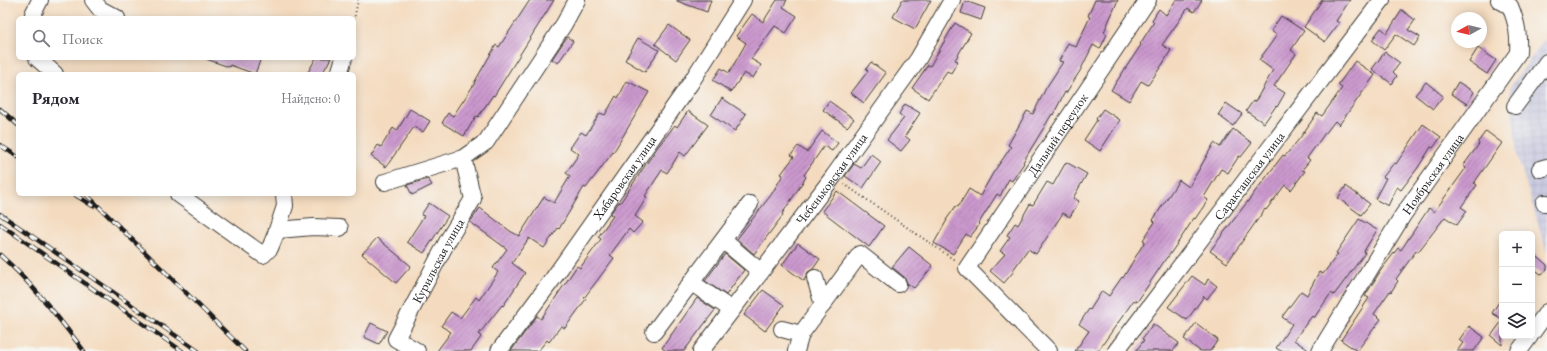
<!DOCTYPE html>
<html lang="ru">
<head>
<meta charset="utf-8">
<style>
	body { margin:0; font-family:"EB Garamond",serif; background:#f2f2f3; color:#2b2b33 }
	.controls { position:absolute; right:12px; bottom:12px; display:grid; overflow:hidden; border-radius:6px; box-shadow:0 2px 10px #0003 }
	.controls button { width:36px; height:36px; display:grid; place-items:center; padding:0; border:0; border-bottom:1px solid #e1e1e2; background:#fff; color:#2b2b33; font:20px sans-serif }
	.compass { position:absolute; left:1451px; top:12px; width:36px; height:36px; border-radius:50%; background:#fff; box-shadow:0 2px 10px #0003; rotate:262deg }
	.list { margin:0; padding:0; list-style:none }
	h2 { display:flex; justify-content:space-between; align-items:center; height:52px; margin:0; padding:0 16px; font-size:17px }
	h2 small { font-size:13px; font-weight:400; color:#7c7c81 }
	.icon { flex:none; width:22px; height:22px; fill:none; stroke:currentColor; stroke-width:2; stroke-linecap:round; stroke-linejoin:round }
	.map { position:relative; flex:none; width:1547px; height:351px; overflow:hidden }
	.search { position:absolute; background:#fff; box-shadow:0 2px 10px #0003; left:16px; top:16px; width:340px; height:44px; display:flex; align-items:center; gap:10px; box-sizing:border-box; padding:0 14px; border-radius:6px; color:#7c7c81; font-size:15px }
	.panel { position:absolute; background:#fff; box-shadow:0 2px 10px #0003; left:16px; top:72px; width:340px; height:124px; border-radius:6px }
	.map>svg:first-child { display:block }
</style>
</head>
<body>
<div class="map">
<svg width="1547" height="351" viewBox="0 0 1547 351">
	<defs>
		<pattern id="industrial-grid" width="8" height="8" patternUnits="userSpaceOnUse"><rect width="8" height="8" fill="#c1c2dd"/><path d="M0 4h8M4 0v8" fill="none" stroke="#a5a6bd"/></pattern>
		<pattern id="building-hatch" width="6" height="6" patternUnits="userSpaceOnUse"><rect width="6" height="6" fill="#cb99ce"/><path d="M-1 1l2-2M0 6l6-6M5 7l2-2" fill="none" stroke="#a47ca6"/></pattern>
	</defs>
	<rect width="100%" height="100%" fill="#f6f6f2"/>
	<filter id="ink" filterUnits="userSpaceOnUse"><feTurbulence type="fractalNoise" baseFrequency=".025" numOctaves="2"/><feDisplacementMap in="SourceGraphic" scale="8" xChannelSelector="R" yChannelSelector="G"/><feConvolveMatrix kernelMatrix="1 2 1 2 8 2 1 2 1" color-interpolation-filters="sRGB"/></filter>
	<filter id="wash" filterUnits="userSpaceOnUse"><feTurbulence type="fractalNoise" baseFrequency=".012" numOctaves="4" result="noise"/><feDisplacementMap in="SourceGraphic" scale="16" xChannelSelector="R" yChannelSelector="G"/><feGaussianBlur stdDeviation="0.9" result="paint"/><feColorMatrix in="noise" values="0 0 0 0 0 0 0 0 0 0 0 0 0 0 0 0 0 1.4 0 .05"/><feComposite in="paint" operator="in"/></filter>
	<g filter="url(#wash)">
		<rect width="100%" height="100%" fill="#f4dbbf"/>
		<polygon fill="url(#industrial-grid)" points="1547,36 1547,253 1517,154 1510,87"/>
		<g id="blocks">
			<g fill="url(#building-hatch)">
				<polygon points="530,0 554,0 494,96 493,95 478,117 476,116 464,136 442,123 448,113 453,116 475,83 474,83 496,45 499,47"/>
				<polygon points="677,0 711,0 707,12 677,1"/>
				<polygon points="777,0 787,0 783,7 797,16 786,33 775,26 751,59 761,65 753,78 744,73 731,92 713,80 721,68 729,73 746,43 736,36 752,14 763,22"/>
				<polygon points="902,0 931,0 915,29 893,17"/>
				<polygon points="1095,0 1118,0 1104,32 1107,34 1100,49 1093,45 1080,71 1066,93 1065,92 1053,115 1052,114 1023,162 1024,163 1012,181 1009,179 1000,196 997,194 979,223 980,224 970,237 966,234 953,254 934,243 947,220 946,220 956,206 958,207 969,189 980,196 993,173 1011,147 1008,145 1027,111 1033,114 1046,88 1063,62 1059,61 1068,43 1076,47 1090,17 1088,16"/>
				<polygon points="1176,0 1202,0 1194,12 1188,8 1162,45 1171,50 1162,65 1148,85 1141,81 1129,101 1111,90 1141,45 1140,44 1154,22 1152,20 1159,9 1166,15"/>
				<polygon points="1322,0 1350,0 1336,21 1339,23 1325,42 1304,27"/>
				<polygon points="965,1 985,8 981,20 961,13"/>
				<polygon points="1402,10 1415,20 1408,30 1420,37 1414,46 1396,34 1384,50 1372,40 1381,28 1387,33"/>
				<polygon points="1281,16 1304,31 1291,50 1296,54 1274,86 1285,93 1277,107 1276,106 1264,123 1246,111 1253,101 1255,102 1273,70 1259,60 1277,35 1271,31"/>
				<polygon points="955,23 971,33 955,60 958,61 951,73 947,71 928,99 912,88 928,65 930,66"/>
				<polygon points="669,25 690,40 676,60 655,44"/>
				<polygon points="567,37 573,41 558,63 552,59"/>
				<polygon points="638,38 659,50 645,72 625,60"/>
				<polygon points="1478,48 1496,60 1487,74 1469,62"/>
				<polygon points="1385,52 1400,63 1393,72 1397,76 1392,84 1372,69"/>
				<polygon points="206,58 261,58 255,74 230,65 229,67 206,59"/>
				<polygon points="316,58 331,58 322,74 307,74"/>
				<polygon points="1355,61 1375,75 1339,125 1335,121 1325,134 1325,133 1307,158 1310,160 1302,170 1305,171 1291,190 1285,185 1266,210 1265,209 1227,263 1210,251 1283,155 1285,156 1300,138 1317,113 1322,116 1342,88 1338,85"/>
				<polygon points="871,62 886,73 864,103 851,93 868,71 866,69"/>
				<polygon points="627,81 649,92 616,148 586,188 584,187 559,229 558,228 544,248 529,238 512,263 525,273 503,306 502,305 479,334 481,337 471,351 437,351 451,332 441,326 451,312 460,318 476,297 479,300 498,272 493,268 507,249 470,222 473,218 480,208 510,231 519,236 544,197 554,203 570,176 566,173 579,154 570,148 581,132 586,135 600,113 605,115 616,96 618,98"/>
				<polygon points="1426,82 1443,96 1433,109 1415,95"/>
				<polygon points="1458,82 1474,92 1467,104 1451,94"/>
				<polygon points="722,98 746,114 735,131 711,115"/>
				<polygon points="829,101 854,119 847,127 823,110"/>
				<polygon points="1226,103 1242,114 1233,126 1218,115"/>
				<polygon points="905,104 920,113 905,136 910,140 901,151 887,140 904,118 899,114"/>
				<polygon points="410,109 430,121 423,132 414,127 386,167 371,156 378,145 381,147 393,128 397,131"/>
				<polygon points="1103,109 1120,120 1100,151 1084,140 1097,120 1096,119"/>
				<polygon points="688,111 708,125 685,156 680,152 667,173 662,170 645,196 647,197 635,216 643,222 633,233 629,229 610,255 614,258 584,298 586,299 565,328 561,326 549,342 547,340 538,351 511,351 537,316 541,319 577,266 580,268 601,239 598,237 613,216 610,214 619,202 620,203 657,148 675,125 677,127"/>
				<polygon points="1423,124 1441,137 1433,148 1431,147 1417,169 1401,190 1397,187 1388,206 1375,199 1386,178 1383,177 1394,163 1396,164"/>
				<polygon points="1233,129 1252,143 1241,157 1239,156 1228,173 1221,169 1204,197 1208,200 1195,219 1194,218 1181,238 1168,257 1167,257 1137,302 1134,300 1098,351 1075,351 1089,331 1079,324 1089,309 1090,310 1102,291 1109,296 1122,277 1123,278 1145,241 1143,240 1155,222 1153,220 1179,180 1189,187 1214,143 1220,147"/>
				<polygon points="822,131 838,143 832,151 824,146 804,175 806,177 782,214 783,215 754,254 737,239 771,195 783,175 781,174 794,157 791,155 798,146 807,152"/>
				<polygon points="1486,131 1502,143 1474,183 1477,185 1461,207 1467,211 1457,225 1445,217 1418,252 1416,251 1396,279 1398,281 1391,292 1390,291 1374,314 1381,319 1357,351 1341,340 1369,298 1365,296 1381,270 1398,248 1401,250 1429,208 1434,212 1466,168 1463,166 1479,144 1478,142"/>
				<polygon points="871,154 881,162 863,188 845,176 854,164 861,168"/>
				<polygon points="1066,162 1087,174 1073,198 1079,201 1070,217 1063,213 1036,254 1028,249 1013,270 1014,271 1004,283 990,271 1005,254 1000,251 1010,237 1007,235 1015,223 1018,225 1030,204 1033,205 1047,182 1053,185"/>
				<polygon points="428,179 432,185 412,195 407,185"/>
				<polygon points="1346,186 1370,204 1361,215 1338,198"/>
				<polygon points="837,191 884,226 869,247 822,211"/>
				<polygon points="429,203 448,216 424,253 407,242 424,216 421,215"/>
				<polygon points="1359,219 1377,230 1364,251 1365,253 1334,295 1331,293 1314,318 1312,316 1294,340 1310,351 1281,351 1276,348 1292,324 1282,317 1301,291 1307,295 1319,272 1323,274 1338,254 1336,253"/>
				<polygon points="377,238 411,266 396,283 362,254"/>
				<polygon points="798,243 820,259 813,269 808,272 804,281 782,265"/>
				<polygon points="909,247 933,266 914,288 907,283 904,277 892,267"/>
				<polygon points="1532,252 1547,265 1547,269 1542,275 1532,267"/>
				<polygon points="725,254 744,270 726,295 705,281"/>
				<polygon points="1192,276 1205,285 1208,279 1217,286 1207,299 1204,296 1187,320 1168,307"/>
				<polygon points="763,290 784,305 765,331 744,315"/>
				<polygon points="1502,297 1502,319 1492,313"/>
				<polygon points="697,298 715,310 684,351 666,351 662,348"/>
				<polygon points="1502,321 1502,345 1491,336"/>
				<polygon points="371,323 387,331 379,344 364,337"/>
				<polygon points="1196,323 1218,340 1210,351 1200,351 1184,339"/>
				<polygon points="1153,324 1179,343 1173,351 1136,351 1144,340 1142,339"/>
				<polygon points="1469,326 1484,337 1474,351 1457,351 1463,343 1459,340"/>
			</g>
		</g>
	</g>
	<g filter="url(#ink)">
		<use href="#blocks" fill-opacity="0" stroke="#3c3934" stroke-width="1"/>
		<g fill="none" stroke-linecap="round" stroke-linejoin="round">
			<defs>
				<g id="minor">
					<polyline points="93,0 100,9 117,18"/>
					<polyline points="33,18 33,14 40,0"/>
					<polyline points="37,58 55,74"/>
					<polyline points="339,74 344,58"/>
					<polyline points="1515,106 1547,62"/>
					<polyline points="1540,169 1547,167"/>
					<polyline points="385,182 463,158 486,142 564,24 577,0"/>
					<polyline points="178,194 263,255 270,248 275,236 285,206 284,194"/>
					<polyline points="1544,203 1547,203"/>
					<polyline points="278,230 313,227 340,228"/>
					<polyline points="724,241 761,272"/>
					<polyline points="815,278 823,305"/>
					<polyline points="692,283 732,310"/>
					<polyline points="782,329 801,334"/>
					<polyline points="654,332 750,204"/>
					<polyline points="1532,333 1547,312"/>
					<path id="s1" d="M417 351 396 339 448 240 473 199 463 158"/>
					<path id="s2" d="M499 351 552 280 690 84 743 0"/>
					<path id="s3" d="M701 351 833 177 918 59 952 0"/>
					<polyline points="796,351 801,334 860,254 898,284"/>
					<path id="s4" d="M1049 351 967 268 1148 0"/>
					<path id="s5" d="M1116 351 1382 0"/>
					<path id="s6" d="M1320 351 1403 215 1518 53C1519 35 1517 23 1510 6L1499 0"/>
					<polyline points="1519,351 1530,336"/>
				</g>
			</defs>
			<use href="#minor" stroke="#3c3934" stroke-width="18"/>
			<g stroke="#3c3934" stroke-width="2" stroke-dasharray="1 3" stroke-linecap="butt">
				<polyline points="354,20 358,0"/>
				<polyline points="844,184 956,261"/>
			</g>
			<use href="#minor" stroke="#fff" stroke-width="16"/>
			<defs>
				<g id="rail">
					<polyline points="0,109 18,125"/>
					<polyline points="0,145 18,157"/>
					<polyline points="74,194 93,206"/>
					<polyline points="86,194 245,351"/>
					<polyline points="0,214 198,351"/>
					<polyline points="0,224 182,351"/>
					<path d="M0 255C32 283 58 317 84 351"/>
				</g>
			</defs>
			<use href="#rail" stroke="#1c1c1c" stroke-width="4.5"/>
			<use href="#rail" stroke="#f6f6f2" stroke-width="3" stroke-dasharray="9" stroke-linecap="butt"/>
		</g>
	</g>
	<g text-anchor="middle" stroke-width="3" stroke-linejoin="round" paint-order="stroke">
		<g font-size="13" fill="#1c1c1c" stroke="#f6f6f2">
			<text dy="5" stroke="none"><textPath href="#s4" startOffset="278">Дальний переулок</textPath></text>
			<text dy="5" stroke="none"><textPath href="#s6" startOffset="210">Ноябрьская улица</textPath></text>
			<text dy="5" stroke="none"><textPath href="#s5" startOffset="220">Саракташская улица</textPath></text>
			<text dy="5" stroke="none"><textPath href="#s2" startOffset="214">Хабаровская улица</textPath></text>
			<text dy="5" stroke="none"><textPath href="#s3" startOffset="216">Чебеньковская улица</textPath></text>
			<text dy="5" stroke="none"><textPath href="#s1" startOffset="113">Курильская улица</textPath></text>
		</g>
	</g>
</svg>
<div class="controls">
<button>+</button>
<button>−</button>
<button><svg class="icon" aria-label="layers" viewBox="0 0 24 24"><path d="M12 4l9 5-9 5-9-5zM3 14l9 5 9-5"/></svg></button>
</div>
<svg class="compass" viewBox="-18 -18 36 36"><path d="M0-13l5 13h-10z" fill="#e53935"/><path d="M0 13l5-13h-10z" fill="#7c7c81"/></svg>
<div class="search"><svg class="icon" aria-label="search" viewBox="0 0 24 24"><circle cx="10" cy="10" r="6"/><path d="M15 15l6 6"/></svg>Поиск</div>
<section class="panel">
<h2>Рядом<small>Найдено: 0</small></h2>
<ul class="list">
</ul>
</section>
</div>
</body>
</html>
